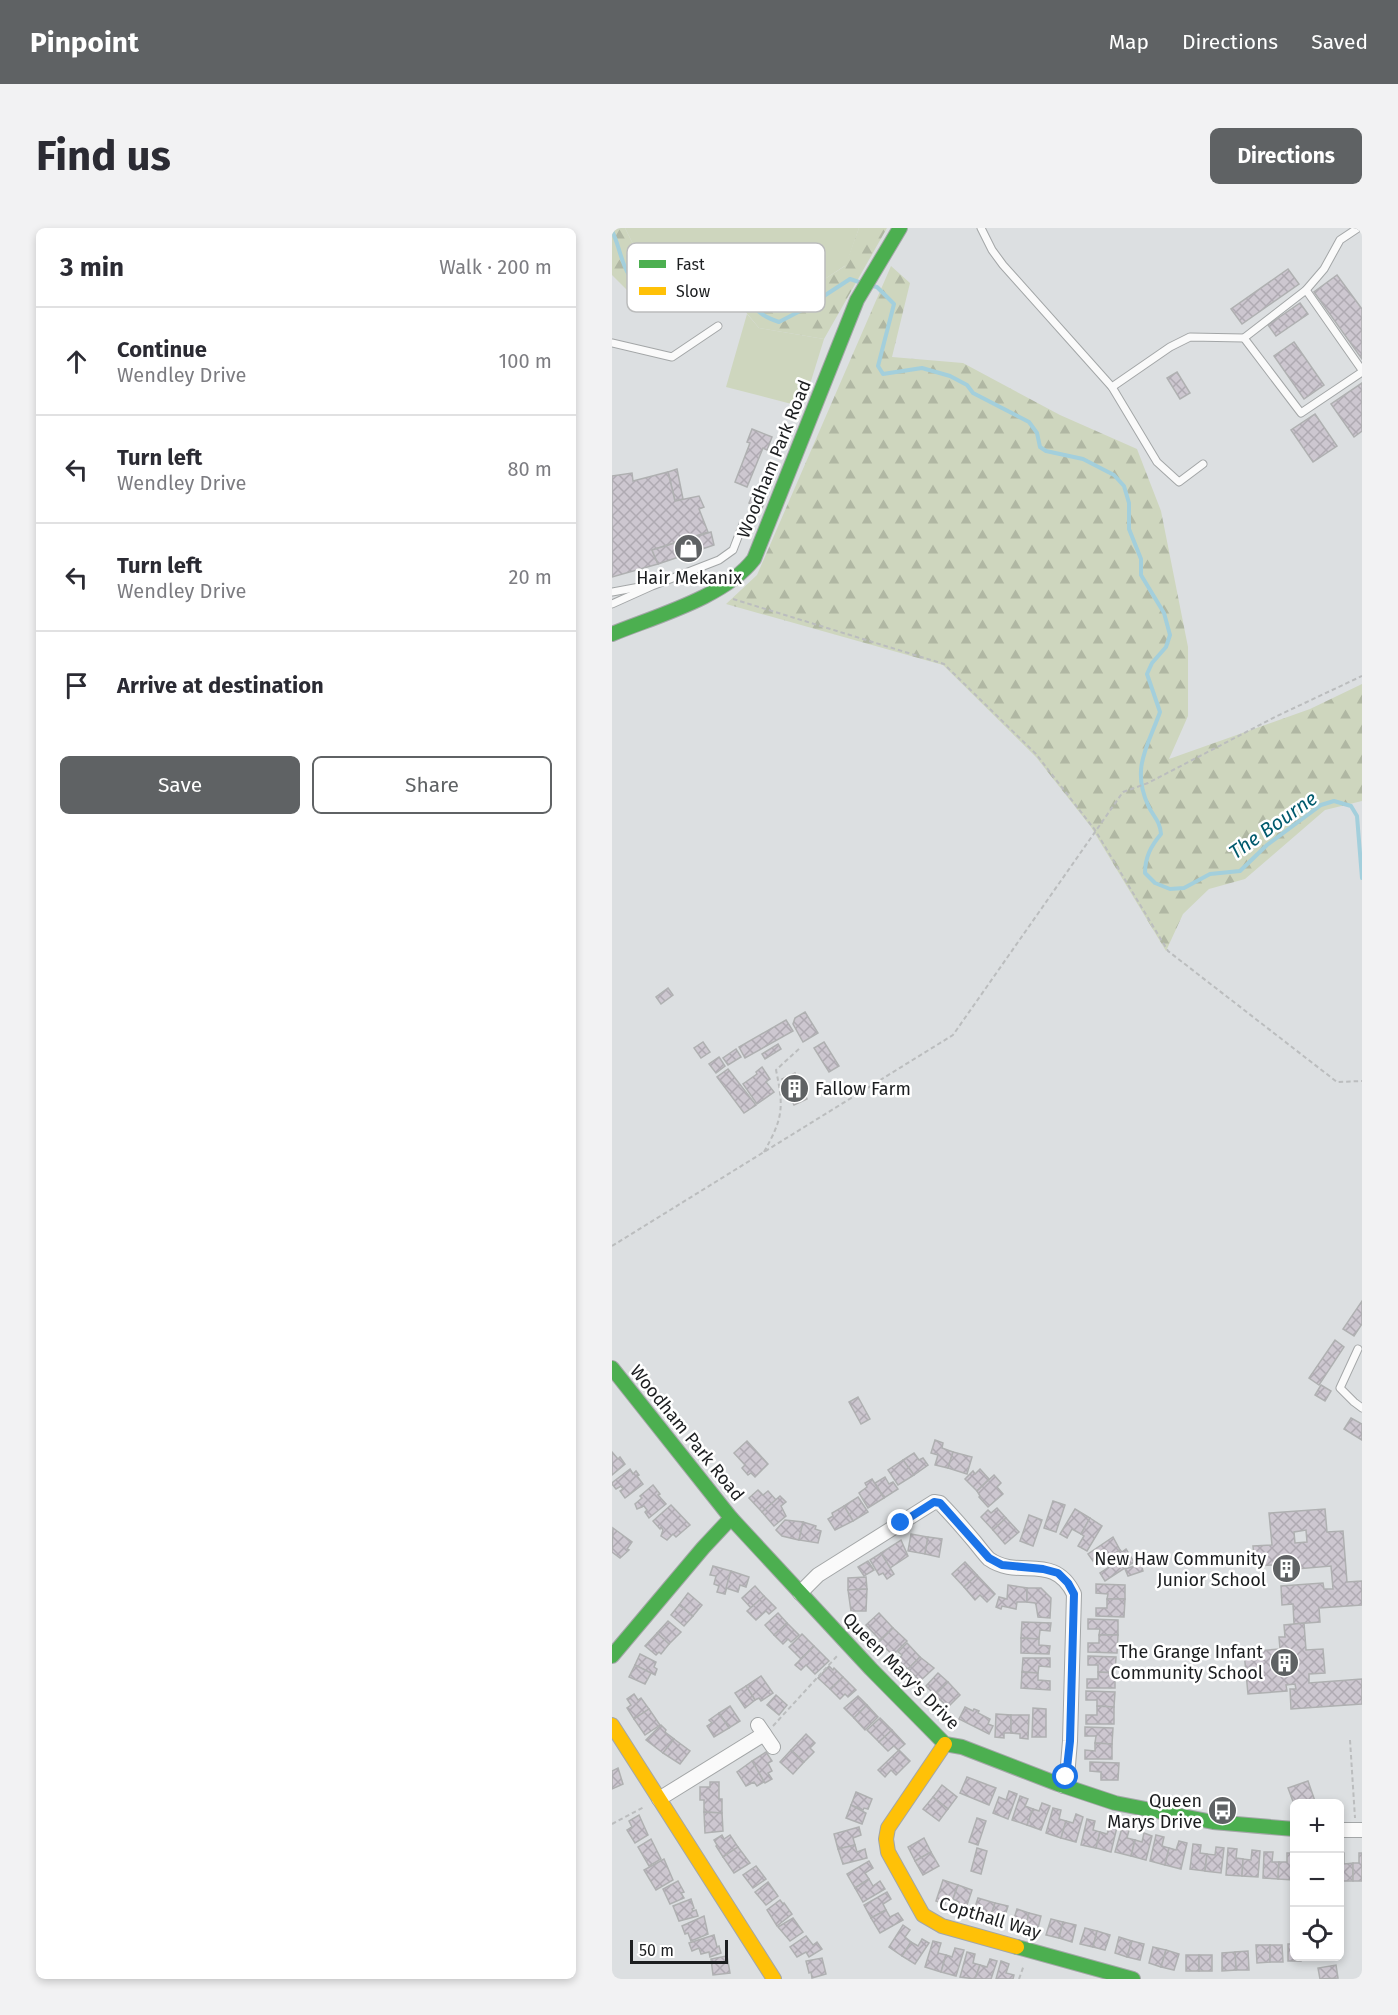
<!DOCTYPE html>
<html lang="en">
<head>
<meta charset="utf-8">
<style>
	body { margin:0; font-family:"Fira Sans",sans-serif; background:#f2f2f3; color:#2b2b33 }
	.controls { position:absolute; right:18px; bottom:18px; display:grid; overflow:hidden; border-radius:9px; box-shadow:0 3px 9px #0003 }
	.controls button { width:54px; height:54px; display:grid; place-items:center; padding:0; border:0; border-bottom:2px solid #e1e1e2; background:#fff; color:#2b2b33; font:30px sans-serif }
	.scale { position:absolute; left:18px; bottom:15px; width:98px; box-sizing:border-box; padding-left:6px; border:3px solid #1c1e20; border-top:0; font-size:16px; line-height:21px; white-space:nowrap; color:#1c1e20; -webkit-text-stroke:4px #fff; paint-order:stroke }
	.stop { position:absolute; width:18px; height:18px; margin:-14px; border:4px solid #1a73e8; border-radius:50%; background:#fff }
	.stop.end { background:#1a73e8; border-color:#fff; box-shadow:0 2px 6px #0008 }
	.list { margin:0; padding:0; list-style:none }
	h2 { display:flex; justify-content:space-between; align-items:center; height:78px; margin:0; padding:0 24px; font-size:26px }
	h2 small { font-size:20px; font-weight:400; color:#7c7c81 }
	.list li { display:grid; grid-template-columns:39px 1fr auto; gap:18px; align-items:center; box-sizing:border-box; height:108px; padding:0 24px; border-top:2px solid #e1e1e2 }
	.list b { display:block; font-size:22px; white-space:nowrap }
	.list p { margin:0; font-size:20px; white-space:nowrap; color:#7c7c81 }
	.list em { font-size:20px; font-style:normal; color:#7c7c81 }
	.actions { display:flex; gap:12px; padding:18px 24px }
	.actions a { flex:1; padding:14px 0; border:2px solid #5f6264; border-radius:9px; text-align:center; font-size:21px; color:#5f6264 }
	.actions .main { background:#5f6264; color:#fff }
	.icon { flex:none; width:33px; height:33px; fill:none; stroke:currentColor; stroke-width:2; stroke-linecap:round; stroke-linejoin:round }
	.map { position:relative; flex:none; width:750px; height:1751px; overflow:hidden; border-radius:9px }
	header { display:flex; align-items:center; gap:36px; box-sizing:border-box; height:84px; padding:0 30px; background:#5f6264; color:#fff }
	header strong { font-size:28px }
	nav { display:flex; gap:33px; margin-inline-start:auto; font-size:21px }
	.intro { display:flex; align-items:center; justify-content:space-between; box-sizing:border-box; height:144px; padding:0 36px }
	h1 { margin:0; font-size:42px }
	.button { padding:15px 27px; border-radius:9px; background:#5f6264; color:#fff; font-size:21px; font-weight:700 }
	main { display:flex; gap:36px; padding:0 36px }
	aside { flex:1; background:#fff; border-radius:9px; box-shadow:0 3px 9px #0003 }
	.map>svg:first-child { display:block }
</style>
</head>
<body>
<header>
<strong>Pinpoint</strong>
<nav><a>Map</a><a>Directions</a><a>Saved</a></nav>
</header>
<div class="intro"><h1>Find us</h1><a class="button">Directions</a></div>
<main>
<aside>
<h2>3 min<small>Walk · 200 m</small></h2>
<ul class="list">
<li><svg class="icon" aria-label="ahead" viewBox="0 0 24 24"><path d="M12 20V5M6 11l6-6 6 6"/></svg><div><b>Continue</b><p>Wendley Drive</p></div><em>100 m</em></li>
<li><svg class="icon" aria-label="left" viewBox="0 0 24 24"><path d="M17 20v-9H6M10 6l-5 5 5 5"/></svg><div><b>Turn left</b><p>Wendley Drive</p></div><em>80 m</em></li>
<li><svg class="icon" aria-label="left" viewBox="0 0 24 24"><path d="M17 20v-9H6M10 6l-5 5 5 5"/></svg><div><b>Turn left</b><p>Wendley Drive</p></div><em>20 m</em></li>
<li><svg class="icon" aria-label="arrive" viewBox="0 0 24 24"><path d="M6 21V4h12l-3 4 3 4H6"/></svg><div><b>Arrive at destination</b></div></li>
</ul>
<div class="actions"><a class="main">Save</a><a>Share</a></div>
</aside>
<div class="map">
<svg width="750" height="1751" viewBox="0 0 750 1751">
	<defs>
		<pattern id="forest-firs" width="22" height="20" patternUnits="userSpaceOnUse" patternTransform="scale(1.5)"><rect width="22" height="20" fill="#ced6be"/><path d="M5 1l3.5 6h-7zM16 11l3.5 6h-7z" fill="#b0b7a3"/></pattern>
		<pattern id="building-cross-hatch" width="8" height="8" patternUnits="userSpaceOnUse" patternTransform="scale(1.5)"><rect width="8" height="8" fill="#cdc7d0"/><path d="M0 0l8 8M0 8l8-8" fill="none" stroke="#afaab2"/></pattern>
	</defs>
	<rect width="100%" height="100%" fill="#dcdfe1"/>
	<g fill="#ced6be">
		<polygon points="13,0 247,0 234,37 163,84 124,33 89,34 72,48 32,38"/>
		<polygon points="135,86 147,100 212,111 191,179 114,159"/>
	</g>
	<g fill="url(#forest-firs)">
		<polygon points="0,0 13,0 32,38 72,48 89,34 124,33 163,83 233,38 247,0 275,0 212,111 147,100 109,54 69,79 31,78 0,47"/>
		<polygon points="279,38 298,55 280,129 351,135 448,187 525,221 549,283 576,419 576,488 557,531 698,481 750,456 750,573 713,582 633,651 597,661 571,686 554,723 479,599 424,529 331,437 114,376 145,347"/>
	</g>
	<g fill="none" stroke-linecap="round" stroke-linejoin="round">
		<g stroke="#a3cfdc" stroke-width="4">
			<path d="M0 3C7 16 9 35 17 47 22 54 31 60 39 63 79 80 83 26 111 38 132 47 129 58 138 73 145 85 155 90 167 94L192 81 238 51 247 54"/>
			<path d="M260 58 265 59 282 76 266 138 271 146 310 140 338 148 355 157 361 165 417 194 425 205 428 219 434 223 471 231 502 247 512 258 517 275V301L529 331V347L552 385 558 407 554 419 540 435 535 446 548 484C536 518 519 540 536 577 541 589 548 592 549 606 539 618 533 629 533 645L543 655 558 661 572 660 598 646 628 643 655 617 709 577 722 573 739 578 745 588 750 650"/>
		</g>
	</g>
	<g fill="url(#building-cross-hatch)" stroke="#afb0b1" stroke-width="1.5" fill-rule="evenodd">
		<polygon points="676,41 687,56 630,96 619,81"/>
		<polygon points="725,47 750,81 750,131 702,64"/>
		<polygon points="688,75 696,86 664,108 656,97"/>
		<polygon points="682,114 712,157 692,171 662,128"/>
		<polygon points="565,144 578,165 568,171 555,150"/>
		<polygon points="750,155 750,203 742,209 719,176"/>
		<polygon points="703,186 725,218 701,234 679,202"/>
		<polygon points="140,201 160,209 155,222 151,220 135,259 123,254 138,215 135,214"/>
		<polygon points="65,241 71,271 63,273 56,244"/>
		<polygon points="56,244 63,273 87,268 92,279 87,281 96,304 40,322 46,336 0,349 0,248 20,245 21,253"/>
		<polygon points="142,263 155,268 150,280 137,275"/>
		<polygon points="99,304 102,317 46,336 40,322"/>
		<polygon points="56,760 61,767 49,776 44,769"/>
		<polygon points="193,784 206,805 191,814 181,796 183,790"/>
		<polygon points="174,792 181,803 133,830 127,819"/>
		<polygon points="91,814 98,824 89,830 82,820"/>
		<polygon points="212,814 227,838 217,844 202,820"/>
		<polygon points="166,816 169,821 153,831 150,826"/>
		<polygon points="124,821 129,829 116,837 111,830"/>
		<polygon points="107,829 113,838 104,845 97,836"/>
		<polygon points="150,839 158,851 154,854 162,864 145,876 131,856 145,846 144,844"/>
		<polygon points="116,841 144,877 132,885 105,849"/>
		<polygon points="183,845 195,871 182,877 170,851"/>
		<polygon points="750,1073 750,1096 742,1108 731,1101"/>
		<polygon points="723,1112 732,1119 707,1157 697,1150"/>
		<polygon points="709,1157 719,1163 713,1173 703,1167"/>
		<polygon points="246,1169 258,1191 249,1196 237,1174"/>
		<polygon points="739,1190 750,1196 750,1212 732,1201"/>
		<polygon points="323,1212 331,1215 330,1220 341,1224 336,1240 323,1237 326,1227 319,1225"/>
		<polygon points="135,1213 156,1236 143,1249 139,1245 136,1247 130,1240 133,1237 122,1225"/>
		<polygon points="0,1224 6,1231 8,1229 13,1236 0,1247"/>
		<polygon points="341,1224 360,1229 355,1246 336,1240"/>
		<polygon points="302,1225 307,1232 311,1230 316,1237 302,1247 291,1232"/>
		<polygon points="291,1232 302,1247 286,1257 276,1242"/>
		<polygon points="18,1241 21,1246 24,1243 27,1247 25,1248 31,1256 13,1270 8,1263 11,1261 9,1258 4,1261 0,1256 1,1254"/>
		<polygon points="368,1241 377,1251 365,1263 353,1251 361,1243 363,1246"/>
		<polygon points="382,1247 389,1255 385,1259 391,1266 376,1279 367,1269 368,1268 365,1263"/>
		<polygon points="273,1249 277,1256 281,1254 286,1261 272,1270 263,1255"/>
		<polygon points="260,1251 272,1270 256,1280 247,1265 255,1259 253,1255"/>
		<polygon points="41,1257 48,1266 46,1267 54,1276 37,1290 33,1284 35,1282 32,1278 25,1281 23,1276 30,1270 28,1268"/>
		<polygon points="146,1262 151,1267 156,1263 164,1272 150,1284 137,1270"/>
		<polygon points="168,1268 174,1274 169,1278 174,1288 162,1298 150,1284"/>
		<polygon points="246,1269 256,1284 241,1293 232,1278"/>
		<polygon points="441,1273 453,1277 444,1304 432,1300"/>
		<polygon points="59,1277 78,1297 64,1309 61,1306 55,1312 49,1308 51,1302 49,1299 48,1301 41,1293"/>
		<polygon points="232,1278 241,1293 223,1302 216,1291 221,1288 220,1285"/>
		<polygon points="385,1280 394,1290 381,1302 369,1289 376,1282 379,1285"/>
		<polygon points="463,1281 478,1290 469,1306 460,1301 455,1310 448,1306"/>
		<path d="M713 1281 715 1304 731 1303 735 1354 750 1353V1377L707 1380 708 1394 682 1396 681 1376 670 1377 669 1358 711 1355 712 1361H721L719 1338 661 1343V1337L643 1338 641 1318 660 1317 657 1285ZM694 1302 695 1314 683 1315 682 1304Z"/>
		<polygon points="417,1287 430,1292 421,1318 408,1313"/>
		<polygon points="394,1290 407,1304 393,1316 381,1302"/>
		<polygon points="478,1290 490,1298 475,1323 466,1318 472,1308 469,1306"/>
		<polygon points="173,1292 191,1294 187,1312 170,1308 164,1302"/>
		<polygon points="191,1294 204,1298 203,1301 209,1303 206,1315 187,1312"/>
		<polygon points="1,1300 20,1314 15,1321 17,1322 8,1330 0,1324"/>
		<polygon points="299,1306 316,1309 313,1326 296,1323"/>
		<polygon points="316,1309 330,1311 327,1329 313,1326"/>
		<polygon points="501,1309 508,1322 493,1332 490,1327 481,1333 476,1326"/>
		<polygon points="289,1312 296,1328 278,1340 269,1325"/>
		<polygon points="514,1321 522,1334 493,1353 488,1345 497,1339 493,1332 508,1322 510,1324"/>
		<polygon points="269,1325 282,1346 275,1351 271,1345 267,1347 258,1332"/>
		<polygon points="256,1333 262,1342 252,1348 246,1339"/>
		<polygon points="353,1334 365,1347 352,1359 340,1346"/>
		<polygon points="529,1336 531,1343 516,1348 513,1341"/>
		<polygon points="101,1338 119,1343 113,1366 105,1364 107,1358 102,1356 104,1348 98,1347"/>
		<polygon points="119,1343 137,1349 134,1359 128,1357 126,1364 114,1360"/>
		<polygon points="365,1347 383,1366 375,1374 368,1367 363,1372 352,1359"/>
		<polygon points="254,1349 255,1361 236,1362 236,1350"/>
		<polygon points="484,1356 513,1357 513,1371 495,1371 496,1366 484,1365"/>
		<polygon points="396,1357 415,1360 415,1374 405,1374 404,1381 390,1378 389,1381 384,1379 387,1369 395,1371"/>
		<polygon points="143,1358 152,1368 139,1380 130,1370"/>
		<polygon points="415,1360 429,1360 439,1370 438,1390 426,1389 424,1377 423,1375 415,1374"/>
		<polygon points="255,1361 254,1383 239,1383 236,1362"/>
		<polygon points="76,1365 90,1377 81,1388 67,1377"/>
		<polygon points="152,1368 164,1380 157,1386 154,1383 144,1392 135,1383"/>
		<polygon points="495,1371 513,1371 512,1389 484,1388 484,1380 495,1380"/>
		<polygon points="67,1377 81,1388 72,1398 59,1387"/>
		<polygon points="166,1385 175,1395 162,1407 153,1397"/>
		<polygon points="267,1385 281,1400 268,1412 254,1397"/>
		<polygon points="476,1391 506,1392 506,1407 487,1407 488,1401 476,1401"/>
		<polygon points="56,1393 69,1404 57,1416 45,1405"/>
		<polygon points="410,1394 439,1395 438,1403 428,1402 427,1411 409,1410"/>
		<polygon points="175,1395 187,1407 179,1414 176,1411 171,1416 162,1407"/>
		<polygon points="692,1395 694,1422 711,1421 713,1445 697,1446 697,1455 750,1451 750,1476 679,1481 678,1461 684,1461 683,1456 674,1457 675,1463 636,1466 632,1424 668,1421 667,1409 673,1409 672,1397"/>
		<polygon points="281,1400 295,1413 281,1427 267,1414"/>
		<polygon points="45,1405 57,1416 49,1426 47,1424 44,1427 33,1418"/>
		<polygon points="190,1406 202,1418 189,1431 177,1419"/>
		<polygon points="487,1407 506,1407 505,1425 476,1424 476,1415 487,1415"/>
		<polygon points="409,1410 427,1411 427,1417 438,1418 437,1426 409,1425"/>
		<polygon points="295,1415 308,1429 296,1441 286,1432 290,1427 286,1424"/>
		<polygon points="202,1418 217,1433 203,1446 194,1437 189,1442 183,1437"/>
		<polygon points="28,1426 44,1434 42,1439 45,1441 43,1447 23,1437"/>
		<polygon points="476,1428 504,1429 503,1445 486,1444 486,1437 476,1437"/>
		<polygon points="308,1429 322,1440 308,1453 296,1441"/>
		<polygon points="411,1430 438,1430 438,1439 427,1438 426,1445 410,1444"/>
		<polygon points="23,1437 39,1445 33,1456 17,1449"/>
		<polygon points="217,1438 221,1442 222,1440 231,1449 218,1461 206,1450"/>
		<polygon points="410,1444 426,1445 426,1452 438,1453 438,1462 409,1460"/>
		<polygon points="486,1444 503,1445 503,1460 475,1460 475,1451 486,1451"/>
		<polygon points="326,1445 336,1454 323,1467 314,1458"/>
		<polygon points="149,1448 161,1465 149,1473 147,1470 143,1472 134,1458"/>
		<polygon points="231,1449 244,1462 236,1469 233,1466 228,1471 218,1461"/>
		<polygon points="336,1454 348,1467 336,1479 323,1467"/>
		<polygon points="134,1458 143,1472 133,1480 123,1465"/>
		<polygon points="474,1463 503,1464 502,1479 485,1478 485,1472 474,1472"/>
		<polygon points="22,1466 26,1472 29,1470 37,1481 22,1491 15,1480 19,1477 15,1471"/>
		<polygon points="164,1467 175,1477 167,1487 155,1477"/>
		<polygon points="246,1468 255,1477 242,1490 232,1480"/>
		<polygon points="255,1477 266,1489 253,1502 242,1490"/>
		<polygon points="118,1478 128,1493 117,1500 107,1485"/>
		<polygon points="485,1478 502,1479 502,1496 474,1496 474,1487 485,1487"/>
		<polygon points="353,1479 361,1483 362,1481 367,1483 366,1485 378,1491 376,1496 381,1498 377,1506 347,1491"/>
		<polygon points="421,1480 434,1481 434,1509 420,1509"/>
		<polygon points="37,1481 48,1497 33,1507 22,1491"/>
		<polygon points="107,1485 117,1500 102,1509 95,1498 100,1495 97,1492"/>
		<polygon points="384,1486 399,1487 399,1505 392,1505 392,1510 383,1509"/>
		<polygon points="399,1487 417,1487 416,1511 408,1510 408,1506 399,1505"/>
		<polygon points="268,1490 280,1502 267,1514 255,1502"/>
		<polygon points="49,1497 54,1502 53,1504 62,1511 51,1525 34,1512"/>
		<polygon points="473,1499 501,1500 500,1516 483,1515 484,1508 473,1508"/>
		<polygon points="280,1502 293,1516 286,1522 282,1518 276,1523 267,1514"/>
		<polygon points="194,1506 203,1515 198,1520 202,1524 192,1534 179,1522"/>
		<polygon points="62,1511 78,1523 68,1536 51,1525"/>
		<polygon points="483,1515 500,1516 500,1531 473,1531 473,1522 483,1523"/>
		<polygon points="179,1522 192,1534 181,1546 168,1534"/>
		<polygon points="287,1522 298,1533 284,1547 279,1542 273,1549 266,1542"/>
		<polygon points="154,1524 160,1533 156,1535 160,1543 156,1545 160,1551 153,1555 140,1533"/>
		<polygon points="140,1533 152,1554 145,1558 142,1554 134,1558 125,1544"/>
		<polygon points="478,1534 507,1535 506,1552 489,1552 489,1544 478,1543"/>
		<polygon points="6,1540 11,1556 0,1561 0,1543"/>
		<polygon points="355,1549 384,1560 377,1577 348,1565"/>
		<polygon points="696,1553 704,1576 682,1576 676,1560"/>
		<polygon points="98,1554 107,1554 107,1571 110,1571 110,1585 92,1584 92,1572 88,1572 88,1559 98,1559"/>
		<polygon points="330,1557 345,1569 336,1581 321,1569"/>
		<polygon points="397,1563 405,1566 396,1591 381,1585 387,1569 394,1572"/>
		<polygon points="244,1564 260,1571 256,1581 252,1580 251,1582 239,1577"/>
		<polygon points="408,1568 416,1571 413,1578 421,1581 415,1597 400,1592"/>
		<polygon points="321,1569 336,1581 327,1593 311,1581"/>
		<polygon points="430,1575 438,1578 429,1602 415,1597 421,1581 427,1583"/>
		<polygon points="239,1577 254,1585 250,1596 234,1590"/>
		<polygon points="441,1580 449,1582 447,1591 454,1593 449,1610 434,1605"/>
		<polygon points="92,1584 110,1585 111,1603 93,1605"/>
		<polygon points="464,1586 471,1589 464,1614 449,1610 454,1593 461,1595"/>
		<polygon points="27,1587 36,1607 23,1615 15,1602 20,1599 17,1593"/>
		<polygon points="365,1590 374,1593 366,1617 357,1614"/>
		<polygon points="475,1591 483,1593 481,1602 488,1604 484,1620 469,1617"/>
		<polygon points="498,1597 505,1599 499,1624 484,1620 488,1604 495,1606"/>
		<polygon points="247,1599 249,1607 241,1610 243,1617 226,1621 222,1606"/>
		<polygon points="510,1600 517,1602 515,1610 523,1612 519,1628 503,1624"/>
		<polygon points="532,1605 540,1608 534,1632 519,1628 523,1612 530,1614"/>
		<polygon points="110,1607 112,1611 118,1607 126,1619 111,1629 104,1618 105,1617 102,1612"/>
		<polygon points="544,1607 552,1609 550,1618 557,1620 553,1637 538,1633"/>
		<polygon points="312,1610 319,1624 303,1633 296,1619"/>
		<polygon points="39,1611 49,1631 37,1638 26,1619"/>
		<polygon points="567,1613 575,1615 569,1641 553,1637 557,1620 564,1622"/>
		<polygon points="581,1616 589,1617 588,1625 595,1626 593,1643 578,1641"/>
		<polygon points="243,1617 245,1624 253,1621 255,1630 231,1636 226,1621"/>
		<polygon points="126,1619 138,1635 122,1645 111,1629"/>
		<polygon points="604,1619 612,1620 609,1645 593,1643 595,1626 603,1627"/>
		<polygon points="365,1620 375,1623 369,1646 359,1643"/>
		<polygon points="616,1620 625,1621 624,1630 631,1631 630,1648 614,1647"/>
		<polygon points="640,1622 648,1623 646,1649 630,1648 631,1631 639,1632"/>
		<polygon points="319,1624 327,1638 311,1647 303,1633"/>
		<polygon points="652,1624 661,1624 660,1634 667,1634 666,1651 651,1650"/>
		<polygon points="675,1625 682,1625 682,1652 666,1651 667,1634 675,1634"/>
		<polygon points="728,1625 732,1625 732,1636 741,1635 741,1653 728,1653"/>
		<polygon points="747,1625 750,1625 750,1653 741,1653 741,1635 747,1635"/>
		<polygon points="52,1631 61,1652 44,1662 32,1642"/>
		<polygon points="257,1633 261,1640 253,1645 257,1651 243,1660 235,1646"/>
		<polygon points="144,1638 154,1651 141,1660 131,1647"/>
		<polygon points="257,1651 261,1658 268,1653 273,1661 251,1674 243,1660"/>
		<polygon points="331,1652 346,1657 341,1671 335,1669 333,1676 324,1673"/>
		<polygon points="66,1653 72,1664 69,1665 72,1670 58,1676 51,1661"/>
		<polygon points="156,1654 166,1668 154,1677 143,1664"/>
		<polygon points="346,1657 360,1662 353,1683 345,1680 347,1674 341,1671"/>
		<polygon points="275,1664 279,1671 271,1676 274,1682 259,1690 252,1677"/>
		<polygon points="366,1670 383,1675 378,1690 361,1685"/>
		<polygon points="79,1671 82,1680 80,1681 81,1683 84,1682 86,1688 67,1693 61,1678"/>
		<polygon points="168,1672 171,1676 172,1675 180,1686 165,1698 155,1682"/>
		<polygon points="383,1675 396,1678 391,1694 378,1690"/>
		<polygon points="405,1681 417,1685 413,1701 400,1697"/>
		<polygon points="274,1682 278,1689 286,1685 291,1692 268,1705 259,1690"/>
		<polygon points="417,1685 429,1688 425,1704 413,1701"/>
		<polygon points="92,1688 96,1706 79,1713 76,1705 73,1706 70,1698"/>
		<polygon points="181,1690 191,1704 178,1713 166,1699"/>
		<polygon points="439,1691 451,1694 447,1710 434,1707"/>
		<polygon points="451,1694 464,1697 460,1714 447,1710"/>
		<polygon points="291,1697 298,1702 293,1709 299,1714 290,1728 277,1719"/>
		<polygon points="473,1700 485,1703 481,1719 468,1716"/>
		<polygon points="485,1703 498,1707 493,1722 481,1719"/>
		<polygon points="102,1707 105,1719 107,1718 109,1725 98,1729 97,1724 89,1726 87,1720 80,1723 77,1715"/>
		<polygon points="194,1708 201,1717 205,1714 210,1721 197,1729 194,1724 185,1729 178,1719"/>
		<polygon points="507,1709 520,1713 515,1729 503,1725"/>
		<polygon points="310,1711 317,1715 303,1736 290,1728 299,1714 306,1718"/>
		<polygon points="321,1713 329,1715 326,1725 334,1727 329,1744 313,1739"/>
		<polygon points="520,1713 532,1716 528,1732 515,1729"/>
		<polygon points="676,1716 682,1716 682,1728 689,1728 689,1733 676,1733"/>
		<polygon points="644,1717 658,1717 658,1734 645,1735"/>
		<polygon points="658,1717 670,1717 671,1734 658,1734"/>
		<polygon points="541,1719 554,1722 549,1739 537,1735"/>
		<polygon points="343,1720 352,1722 344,1748 329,1744 334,1727 340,1729"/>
		<polygon points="554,1722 567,1726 562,1742 549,1739"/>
		<polygon points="636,1723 637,1742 624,1742 623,1724"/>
		<polygon points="355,1724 363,1726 361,1735 368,1737 363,1751 348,1749"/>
		<polygon points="623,1724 624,1742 610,1743 610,1725"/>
		<rect x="574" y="1727" width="13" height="16"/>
		<rect x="587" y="1727" width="13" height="16"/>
		<polygon points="115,1728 118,1745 101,1747 99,1731"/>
		<polygon points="210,1730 214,1746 200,1750 199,1744 197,1745 194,1733"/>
		<polygon points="378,1731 385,1733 379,1751 363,1751 368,1737 375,1739"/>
		<polygon points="389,1733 397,1736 394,1745 402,1747 401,1751 384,1751"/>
		<polygon points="724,1737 726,1750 708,1751 706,1740"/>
	</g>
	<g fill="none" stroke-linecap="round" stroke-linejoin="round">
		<defs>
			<g id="lane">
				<polyline points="369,0 380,22 391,37 500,159 545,234 567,254 591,236"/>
				<polyline points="694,62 750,142"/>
				<polyline points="632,110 694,62 712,41 728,12 746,0"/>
				<polyline points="0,115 60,129 106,98"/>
				<polyline points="500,159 558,119 578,109 632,110 689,185 750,144"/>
				<polyline points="0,364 33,358"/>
				<polyline points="0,376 40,358 107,332 121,322 131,296"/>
				<polyline points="746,1121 728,1160 742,1174 750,1180"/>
			</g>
			<g id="street">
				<path d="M188 1365 206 1347 322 1274 328 1275C340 1287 351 1300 362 1313 367 1319 372 1326 377 1331 407 1352 442 1324 462 1366L458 1513 455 1549 451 1558"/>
				<polyline points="146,1497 161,1519"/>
				<polyline points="47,1571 152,1506"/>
				<polyline points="728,1602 750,1602"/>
			</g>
			<g id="fast">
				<path d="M0 406C44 388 113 369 142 331L245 72 288 0"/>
				<polyline points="0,1140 119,1290 259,1441 333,1516 350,1519 446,1556 503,1575 601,1594 682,1601"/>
				<polyline points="0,1428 91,1320 119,1290"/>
				<polyline points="405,1719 521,1751"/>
			</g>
			<g id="slow">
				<polyline points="0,1497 162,1751"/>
				<polyline points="333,1516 276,1600 274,1611 276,1624 311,1687 330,1698 405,1719"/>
			</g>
		</defs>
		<use href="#lane" stroke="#a3a6a7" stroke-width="9"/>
		<use href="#street" stroke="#a3a6a7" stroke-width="16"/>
		<use href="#fast" stroke="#a3a6a7" stroke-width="16"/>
		<use href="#slow" stroke="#a3a6a7" stroke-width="16"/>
		<g stroke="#bbbdbe" stroke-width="2" stroke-dasharray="4.5 3" stroke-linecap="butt">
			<polyline points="121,371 332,436 424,526 483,602 556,723 725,854 750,853"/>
			<path d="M152 924C171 890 172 880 164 842L189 819"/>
			<polyline points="0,1018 341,807 511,564 536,555 665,488 750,448"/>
			<polyline points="161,1498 226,1427"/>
			<polyline points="738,1512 743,1590"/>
			<polyline points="0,1596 32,1579"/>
			<polyline points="407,1751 412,1737"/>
		</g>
		<use href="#lane" stroke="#fafafa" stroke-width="7"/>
		<use href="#street" stroke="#fafafa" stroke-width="14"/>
		<use href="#fast" stroke="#4caf50" stroke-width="14"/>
		<use href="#slow" stroke="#ffc107" stroke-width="14"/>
	</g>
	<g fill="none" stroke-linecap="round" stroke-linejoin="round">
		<polyline stroke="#1a73e8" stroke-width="8" points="289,1295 322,1274 328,1275 377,1330 390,1337 431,1341 446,1345 456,1355 462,1366 458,1513 454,1549"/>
	</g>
	<defs>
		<symbol id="shop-disc" viewBox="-11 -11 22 22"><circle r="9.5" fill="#5f6264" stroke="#fff"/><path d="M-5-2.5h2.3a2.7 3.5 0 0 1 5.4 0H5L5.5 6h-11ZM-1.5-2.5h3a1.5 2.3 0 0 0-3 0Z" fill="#fff"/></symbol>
		<symbol id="building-disc" viewBox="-11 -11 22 22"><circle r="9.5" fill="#5f6264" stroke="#fff"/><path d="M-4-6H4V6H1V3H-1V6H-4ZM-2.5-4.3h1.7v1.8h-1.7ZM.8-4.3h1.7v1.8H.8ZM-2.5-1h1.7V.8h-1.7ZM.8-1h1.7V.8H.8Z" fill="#fff"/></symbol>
		<symbol id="bus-disc" viewBox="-11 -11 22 22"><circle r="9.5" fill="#5f6264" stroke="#fff"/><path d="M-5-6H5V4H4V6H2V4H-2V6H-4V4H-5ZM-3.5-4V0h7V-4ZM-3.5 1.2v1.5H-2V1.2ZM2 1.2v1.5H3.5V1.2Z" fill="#fff"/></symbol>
	</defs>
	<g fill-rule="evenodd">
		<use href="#shop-disc" x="60" y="304" width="33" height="33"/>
		<use href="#building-disc" x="166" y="844" width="33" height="33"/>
		<use href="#building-disc" x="658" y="1324" width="33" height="33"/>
		<use href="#building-disc" x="656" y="1418" width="33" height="33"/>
		<use href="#bus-disc" x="594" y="1566" width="33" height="33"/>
	</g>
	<g text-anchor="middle" stroke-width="5" stroke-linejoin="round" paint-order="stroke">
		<g font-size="18" fill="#1c1e20" stroke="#fff">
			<text transform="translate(162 231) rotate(-68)" y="6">Woodham Park Road</text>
			<text transform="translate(75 1205) rotate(51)" y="6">Woodham Park Road</text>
			<text transform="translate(289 1443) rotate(45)" y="6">Queen Mary's Drive</text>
			<text transform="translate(378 1690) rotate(17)" y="6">Copthall Way</text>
		</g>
		<g font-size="18" fill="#1c1e20" stroke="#fff" text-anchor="end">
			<text x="77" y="356" text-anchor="middle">Hair Mekanix</text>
			<text x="203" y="867" text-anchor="start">Fallow Farm</text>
			<text x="654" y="1337">New Haw Community<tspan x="654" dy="21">Junior School</tspan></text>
			<text x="651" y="1430">The Grange Infant<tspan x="651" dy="21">Community School</tspan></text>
			<text x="590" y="1579">Queen<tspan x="590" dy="21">Marys Drive</tspan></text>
		</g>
		<g font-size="20" font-style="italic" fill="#005a6d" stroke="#fff">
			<text transform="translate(661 597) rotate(-35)" y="7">The Bourne</text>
		</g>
	</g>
	<rect x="15" y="15" width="198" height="69" rx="9" fill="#fff" stroke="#bbbcbc" stroke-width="1.5"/>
	<rect x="27" y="32" width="27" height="8" fill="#4caf50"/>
	<rect x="27" y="59" width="27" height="8" fill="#ffc107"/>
	<g font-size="16" fill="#1c1e20">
		<text x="64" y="42">Fast</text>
		<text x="64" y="69">Slow</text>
	</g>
</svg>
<div class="controls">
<button>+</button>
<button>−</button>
<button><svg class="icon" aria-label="locate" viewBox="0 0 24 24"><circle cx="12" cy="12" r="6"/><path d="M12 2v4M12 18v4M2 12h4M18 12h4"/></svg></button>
</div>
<div class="scale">50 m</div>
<div class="stop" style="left:454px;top:1549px"></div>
<div class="stop end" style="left:289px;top:1295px"></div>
</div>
</main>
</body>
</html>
